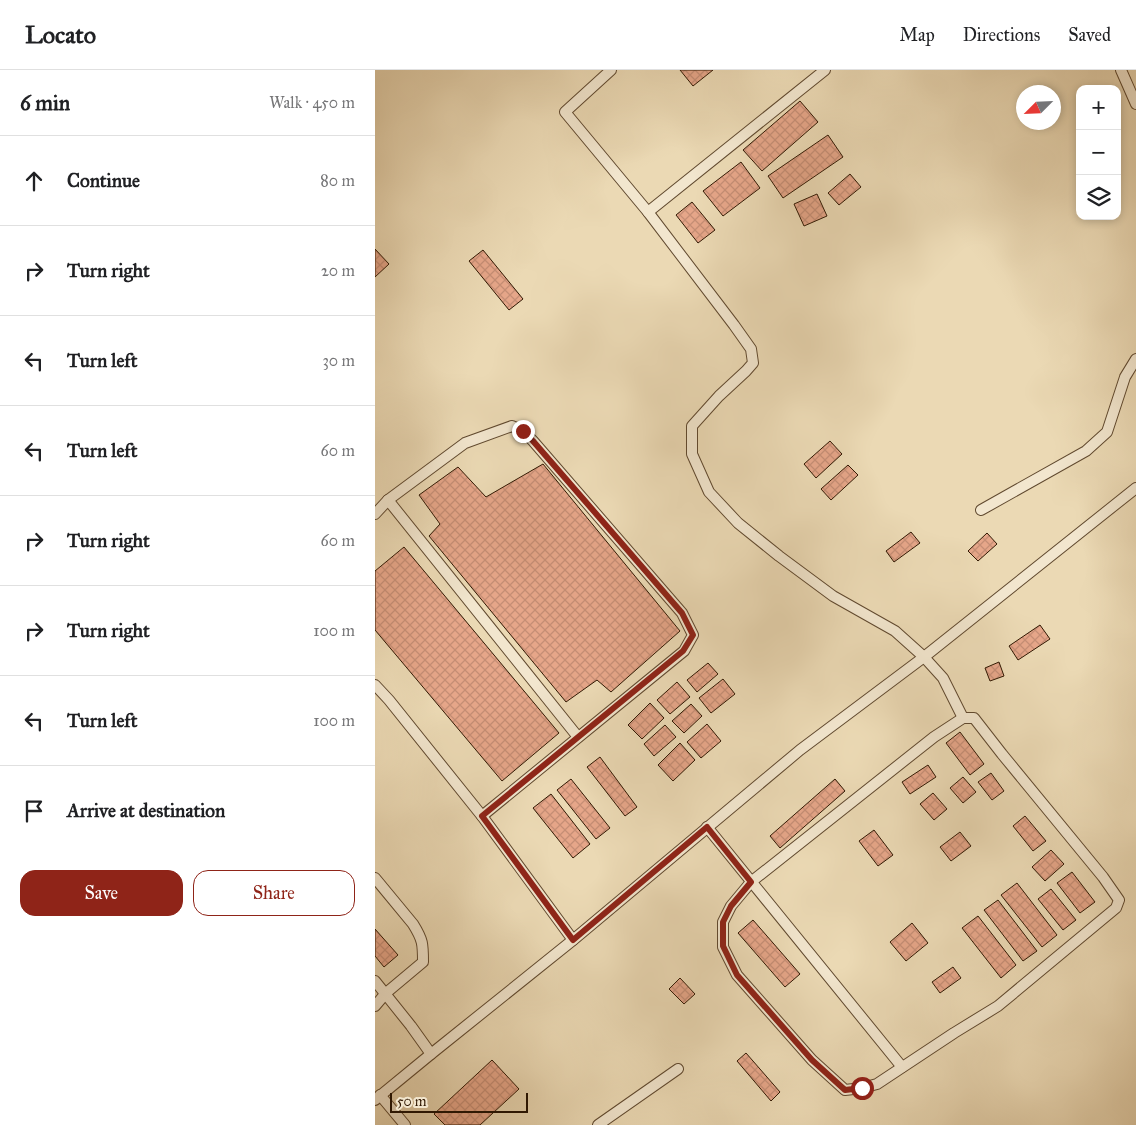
<!DOCTYPE html>
<html lang="en">
<head>
<meta charset="utf-8">
<style>
	body { margin:0; font-family:"IM FELL Great Primer",serif; background:#f2f2f2; color:#202124 }
	.controls { position:absolute; right:15px; top:15px; display:grid; overflow:hidden; border-radius:10px; box-shadow:0 2px 8px #0003 }
	.controls button { width:45px; height:45px; display:grid; place-items:center; padding:0; border:0; border-bottom:1px solid #e0e0e0; background:#fff; color:#202124; font:25px sans-serif }
	.compass { position:absolute; left:641px; top:15px; width:45px; height:45px; border-radius:50%; background:#fff; box-shadow:0 2px 8px #0003; rotate:246deg }
	.scale { position:absolute; left:15px; bottom:12px; width:138px; box-sizing:border-box; padding-left:5px; border:2px solid #311903; border-top:0; font-size:14px; line-height:18px; white-space:nowrap; color:#311903; -webkit-text-stroke:4px #f2e6ce; paint-order:stroke }
	.stop { position:absolute; width:15px; height:15px; margin:-11px; border:4px solid #8f2418; border-radius:50%; background:#fff }
	.stop.end { background:#8f2418; border-color:#fff; box-shadow:0 1px 5px #0008 }
	.list { margin:0; padding:0; list-style:none }
	h2 { display:flex; justify-content:space-between; align-items:center; height:65px; margin:0; padding:0 20px; font-size:21px }
	h2 small { font-size:16px; font-weight:400; color:#757577 }
	.list li { display:grid; grid-template-columns:32px 1fr auto; gap:15px; align-items:center; box-sizing:border-box; height:90px; padding:0 20px; border-top:1px solid #e0e0e0 }
	.list b { display:block; font-size:19px; white-space:nowrap }
	.list em { font-size:16px; font-style:normal; color:#757577 }
	.actions { display:flex; gap:10px; padding:15px 20px }
	.actions a { flex:1; padding:11px 0; border:1px solid #8f2418; border-radius:15px; text-align:center; font-size:18px; color:#8f2418 }
	.actions .main { background:#8f2418; color:#fff }
	.icon { flex:none; width:28px; height:28px; fill:none; stroke:currentColor; stroke-width:2; stroke-linecap:round; stroke-linejoin:round }
	.map { position:relative; flex:none; width:761px; height:1055px; overflow:hidden }
	header { display:flex; align-items:center; gap:30px; box-sizing:border-box; height:70px; padding:0 25px; background:#fff; border-bottom:1px solid #e0e0e0 }
	header strong { font-size:24px }
	nav { display:flex; gap:28px; margin-inline-start:auto; font-size:18px }
	main { display:flex }
	aside { flex:1; background:#fff }
	.map>svg:first-child { display:block }
</style>
</head>
<body>
<header>
<strong>Locato</strong>
<nav><a>Map</a><a>Directions</a><a>Saved</a></nav>
</header>
<main>
<aside>
<h2>6 min<small>Walk · 450 m</small></h2>
<ul class="list">
<li><svg class="icon" aria-label="ahead" viewBox="0 0 24 24"><path d="M12 20V5M6 11l6-6 6 6"/></svg><div><b>Continue</b></div><em>80 m</em></li>
<li><svg class="icon" aria-label="right" viewBox="0 0 24 24"><path d="M7 20v-9h11M14 6l5 5-5 5"/></svg><div><b>Turn right</b></div><em>20 m</em></li>
<li><svg class="icon" aria-label="left" viewBox="0 0 24 24"><path d="M17 20v-9H6M10 6l-5 5 5 5"/></svg><div><b>Turn left</b></div><em>30 m</em></li>
<li><svg class="icon" aria-label="left" viewBox="0 0 24 24"><path d="M17 20v-9H6M10 6l-5 5 5 5"/></svg><div><b>Turn left</b></div><em>60 m</em></li>
<li><svg class="icon" aria-label="right" viewBox="0 0 24 24"><path d="M7 20v-9h11M14 6l5 5-5 5"/></svg><div><b>Turn right</b></div><em>60 m</em></li>
<li><svg class="icon" aria-label="right" viewBox="0 0 24 24"><path d="M7 20v-9h11M14 6l5 5-5 5"/></svg><div><b>Turn right</b></div><em>100 m</em></li>
<li><svg class="icon" aria-label="left" viewBox="0 0 24 24"><path d="M17 20v-9H6M10 6l-5 5 5 5"/></svg><div><b>Turn left</b></div><em>100 m</em></li>
<li><svg class="icon" aria-label="arrive" viewBox="0 0 24 24"><path d="M6 21V4h12l-3 4 3 4H6"/></svg><div><b>Arrive at destination</b></div></li>
</ul>
<div class="actions"><a class="main">Save</a><a>Share</a></div>
</aside>
<div class="map">
<svg width="761" height="1055" viewBox="0 0 761 1055">
	<defs>
		<pattern id="building-cross-hatch" width="8" height="8" patternUnits="userSpaceOnUse" patternTransform="scale(1.25)"><rect width="8" height="8" fill="#e6a689"/><path d="M0 0l8 8M0 8l8-8" fill="none" stroke="#c68e75"/></pattern>
	</defs>
	<rect width="100%" height="100%" fill="#ebd9b4"/>
	<filter id="stains"><feTurbulence type="fractalNoise" baseFrequency=".004" numOctaves="4"/><feColorMatrix values="0 0 0 0 .2 0 0 0 0 .09 0 0 0 0 .02 0 0 0 .5 -.17"/></filter>
	<radialGradient id="worn" r=".72"><stop offset=".6" stop-color="#630" stop-opacity="0"/><stop offset="1" stop-color="#630" stop-opacity=".3"/></radialGradient>
	<g fill="url(#building-cross-hatch)" stroke="#311903">
		<polygon points="305,0 338,0 318,16"/>
		<polygon points="425,31 443,52 387,101 368,80"/>
		<polygon points="453,65 468,87 408,128 393,106"/>
		<polygon points="366,92 385,118 348,146 328,121"/>
		<polygon points="475,104 486,117 464,135 453,123"/>
		<polygon points="442,124 452,146 429,156 419,134"/>
		<polygon points="317,132 340,160 323,173 301,145"/>
		<polygon points="0,179 14,194 0,207"/>
		<polygon points="108,180 148,229 134,240 94,191"/>
		<polygon points="455,371 467,384 441,408 429,394"/>
		<polygon points="168,394 305,561 236,622 222,610 191,632 54,466 65,454 44,425 83,397 111,427"/>
		<polygon points="473,395 483,405 456,430 446,419"/>
		<polygon points="536,462 545,473 519,492 511,481"/>
		<polygon points="612,463 622,474 603,491 593,481"/>
		<polygon points="29,477 184,663 127,711 0,560 0,501"/>
		<polygon points="665,555 675,569 643,590 634,576"/>
		<polygon points="624,592 629,606 615,611 610,598"/>
		<polygon points="333,593 343,604 322,622 312,610"/>
		<polygon points="348,609 360,624 336,643 324,628"/>
		<polygon points="302,612 315,627 295,644 282,630"/>
		<polygon points="275,633 289,648 267,669 253,655"/>
		<polygon points="316,634 327,646 309,663 297,651"/>
		<polygon points="332,654 346,671 326,688 312,672"/>
		<polygon points="290,655 301,667 279,686 269,674"/>
		<polygon points="585,662 609,694 595,705 571,673"/>
		<polygon points="305,673 320,690 298,711 283,695"/>
		<polygon points="225,687 262,737 250,746 212,697"/>
		<polygon points="553,695 561,707 535,724 527,712"/>
		<polygon points="616,703 629,721 617,730 603,712"/>
		<polygon points="588,707 601,722 588,733 575,718"/>
		<polygon points="196,709 235,758 221,769 182,720"/>
		<polygon points="460,709 470,721 405,778 395,766"/>
		<polygon points="558,723 572,739 559,750 545,734"/>
		<polygon points="176,724 215,774 198,788 158,738"/>
		<polygon points="650,746 671,771 658,781 638,756"/>
		<polygon points="499,760 518,785 503,796 484,771"/>
		<polygon points="585,762 596,776 576,791 565,777"/>
		<polygon points="676,780 689,794 670,811 657,797"/>
		<polygon points="697,802 720,832 705,843 682,813"/>
		<polygon points="642,813 682,865 667,877 626,825"/>
		<polygon points="676,819 701,850 688,860 663,829"/>
		<polygon points="623,830 662,881 648,891 609,840"/>
		<polygon points="603,846 641,895 626,908 587,858"/>
		<polygon points="378,850 425,904 410,917 363,863"/>
		<polygon points="537,853 553,873 531,891 515,872"/>
		<polygon points="0,859 23,885 9,897 0,886"/>
		<polygon points="578,897 586,908 565,923 557,912"/>
		<polygon points="305,908 320,924 309,934 294,919"/>
		<polygon points="371,983 405,1022 396,1031 362,991"/>
		<polygon points="117,990 144,1019 105,1055 70,1055 59,1044"/>
	</g>
	<g fill="none" stroke-linecap="round" stroke-linejoin="round">
		<defs>
			<g id="service">
				<polyline points="236,0 190,42 273,142 359,255 376,279 378,293 371,301 344,326 317,356 317,384 334,422 363,453 404,486 458,526 520,561 549,587 568,608 588,648"/>
				<polyline points="746,0 761,34"/>
				<polyline points="273,142 450,0"/>
				<polyline points="13,430 203,667"/>
				<polyline points="606,440 711,381 732,362 750,307 761,289"/>
				<polyline points="0,444 13,430 90,373 137,356 148,361 158,371 307,543 318,565 309,581 107,746"/>
				<polyline points="0,615 14,630 107,746 198,870"/>
				<polygon points="588,648 599,648 627,684 728,807 744,830 741,838 623,936 579,963 502,1014 487,1018 470,1020 437,990 362,905 348,877 348,852 356,836 376,812 559,667"/>
				<polyline points="332,757 527,997"/>
				<path d="M0 808 38 854C48 870 48 874 48 892L11 923 0 936"/>
				<polyline points="0,911 36,956 56,984"/>
				<polyline points="5,1025 30,1055"/>
				<polyline points="0,1030 56,984 198,870 425,680 549,587 761,418"/>
				<polyline points="223,1055 303,999"/>
			</g>
		</defs>
		<use href="#service" stroke="#60492f" stroke-width="12"/>
		<use href="#service" stroke="#f2e6ce" stroke-width="10"/>
	</g>
	<g fill="none" stroke-linecap="round" stroke-linejoin="round">
		<polyline stroke="#8f2418" stroke-width="6" points="148,361 158,371 307,543 318,565 308,581 107,746 198,870 332,757 376,812 356,836 348,852 348,876 362,905 437,990 470,1020 487,1018"/>
	</g>
	<rect width="100%" height="100%" filter="url(#stains)"/>
	<rect width="100%" height="100%" fill="url(#worn)"/>
</svg>
<div class="controls">
<button>+</button>
<button>−</button>
<button><svg class="icon" aria-label="layers" viewBox="0 0 24 24"><path d="M12 4l9 5-9 5-9-5zM3 14l9 5 9-5"/></svg></button>
</div>
<svg class="compass" viewBox="-18 -18 36 36"><path d="M0-13l5 13h-10z" fill="#e53935"/><path d="M0 13l5-13h-10z" fill="#757577"/></svg>
<div class="scale">50 m</div>
<div class="stop" style="left:487px;top:1018px"></div>
<div class="stop end" style="left:148px;top:361px"></div>
</div>
</main>
</body>
</html>
